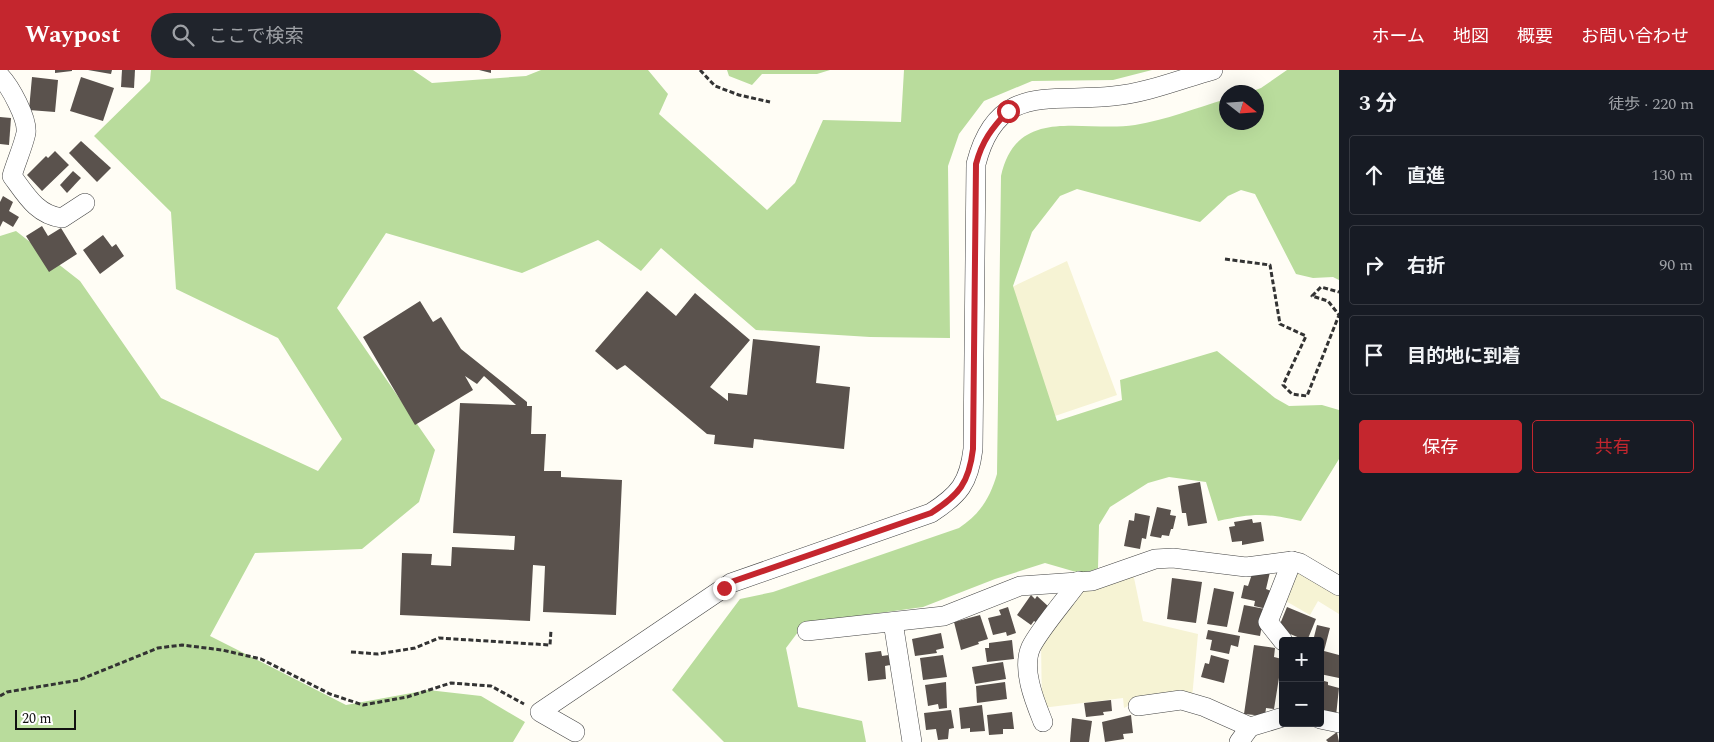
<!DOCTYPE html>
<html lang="ja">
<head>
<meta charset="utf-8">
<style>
	body { margin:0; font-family:Spectral,"Noto Sans JP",serif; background:#20242c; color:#f1f3f6 }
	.controls { position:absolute; right:15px; bottom:15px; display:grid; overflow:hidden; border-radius:5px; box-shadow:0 5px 20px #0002 }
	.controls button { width:45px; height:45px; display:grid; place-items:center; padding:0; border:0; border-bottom:1px solid #363941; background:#171b24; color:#f1f3f6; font:25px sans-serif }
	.compass { position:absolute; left:1219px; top:15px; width:45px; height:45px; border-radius:50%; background:#171b24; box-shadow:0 5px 20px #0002; rotate:107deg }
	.scale { position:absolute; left:15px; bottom:12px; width:61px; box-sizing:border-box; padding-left:5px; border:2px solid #111; border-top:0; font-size:14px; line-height:18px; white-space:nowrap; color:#111; -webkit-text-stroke:4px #fff; paint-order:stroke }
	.stop { position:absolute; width:15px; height:15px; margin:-11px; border:4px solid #c4262e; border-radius:50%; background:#fff }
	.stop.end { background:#c4262e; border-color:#fff; box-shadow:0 1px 5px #0008 }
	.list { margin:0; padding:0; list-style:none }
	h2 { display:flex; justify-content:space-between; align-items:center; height:65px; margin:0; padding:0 20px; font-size:21px }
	h2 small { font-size:16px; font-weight:400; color:#9ea1a6 }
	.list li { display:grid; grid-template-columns:32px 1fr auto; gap:15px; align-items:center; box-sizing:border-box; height:80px; margin:0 10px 10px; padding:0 10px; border:1px solid #363941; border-radius:5px }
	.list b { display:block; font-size:19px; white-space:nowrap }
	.list em { font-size:16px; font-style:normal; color:#9ea1a6 }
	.actions { display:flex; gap:10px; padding:15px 20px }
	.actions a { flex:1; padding:11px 0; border:1px solid #c4262e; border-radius:5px; text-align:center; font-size:18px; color:#c4262e }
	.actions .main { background:#c4262e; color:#fff }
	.icon { flex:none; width:28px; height:28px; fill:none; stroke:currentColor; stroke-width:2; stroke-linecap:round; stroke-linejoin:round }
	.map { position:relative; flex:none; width:1339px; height:672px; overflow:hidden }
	header { display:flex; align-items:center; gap:30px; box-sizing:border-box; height:70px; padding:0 25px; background:#c4262e; color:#fff }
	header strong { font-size:24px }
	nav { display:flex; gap:28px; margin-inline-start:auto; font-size:18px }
	.search { width:350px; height:45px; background:#20242c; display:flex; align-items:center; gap:12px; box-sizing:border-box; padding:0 18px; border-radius:28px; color:#9ea1a6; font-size:19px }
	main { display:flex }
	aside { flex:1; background:#171b24 }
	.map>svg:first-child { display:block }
</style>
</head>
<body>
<header>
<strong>Waypost</strong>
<div class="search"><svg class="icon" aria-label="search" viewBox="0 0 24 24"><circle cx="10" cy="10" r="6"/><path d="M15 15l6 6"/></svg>ここで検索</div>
<nav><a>ホーム</a><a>地図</a><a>概要</a><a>お問い合わせ</a></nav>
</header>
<main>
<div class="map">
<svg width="1339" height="672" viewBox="0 0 1339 672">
	<rect width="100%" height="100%" fill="#fffdf5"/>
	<g fill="#f6f3d4">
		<polygon points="1067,191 1117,325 1052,347 1012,217"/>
		<polygon points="1296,496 1339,522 1339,544 1318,531 1310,545 1284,530"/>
		<polygon points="1133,503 1143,551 1198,564 1192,628 1138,631 1124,638 1123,628 1042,638 1041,573 1082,521"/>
	</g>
	<g fill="#b9dc9c">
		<polygon points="151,0 413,0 432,13 526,6 541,0 648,0 668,24 659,44 767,140 795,113 823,50 901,52 904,0 1152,0 1113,10 1032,11 984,31 959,64 948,96 950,268 870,267 756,260 661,178 641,201 598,170 522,203 386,163 337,238 435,380 419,432 362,479 255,483 210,566 346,635 428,620 481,626 525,652 513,672 0,672 0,166 16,161 80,211 161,328 318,401 342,369 278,268 176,219 171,142 94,66 150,11"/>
		<polygon points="727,0 830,0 817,4 762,4 752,15 729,6"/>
		<path d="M1287 0H1339V210L1333 207 1313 208 1296 204 1255 124 1241 120 1228 126 1200 152 1077 119 1060 126 1032 162 1013 216 1057 351 1122 330 1120 310 1217 281 1275 328 1289 336 1322 335 1339 340V389L1301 451C1265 443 1254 443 1218 451L1206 412 1169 407 1148 413 1110 437 1099 455 1098 498 1083 504 1045 493 995 509 923 537 843 548 801 558 786 578 798 637 862 651 866 672H724L672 620 740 529 773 522 959 458C980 444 990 428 997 404L1001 106C1017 34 1083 63 1135 55 1166 50 1196 38 1226 29V52H1256V22H1250L1261 18Z"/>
	</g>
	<g fill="#5a524d">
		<polygon points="55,0 72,0 72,1 55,3"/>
		<polygon points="88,0 112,0 111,4"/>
		<polygon points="122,0 135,0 134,18 121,17"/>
		<polygon points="479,0 491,0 491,3"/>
		<polygon points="32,7 58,10 55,42 29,40"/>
		<polygon points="81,7 114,18 103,51 70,41"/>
		<polygon points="0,47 11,48 9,75 0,74"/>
		<polygon points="81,71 111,98 97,112 69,83"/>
		<polygon points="55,81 69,95 42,121 27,105 46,86 48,88"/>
		<polygon points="73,101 81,108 67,123 60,115"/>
		<polygon points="3,126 13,132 9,141 19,147 13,157 3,151 0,157 0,132"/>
		<polygon points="42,156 48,166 61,158 77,184 49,202 26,166"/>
		<polygon points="103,165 112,177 116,174 124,186 100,204 83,180"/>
		<polygon points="647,221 676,246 695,223 750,270 710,317 728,331 728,323 747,325 753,269 820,276 816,313 850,317 844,379 754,369 753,378 714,374 715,365 707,364 625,295 617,300 595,281"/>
		<polygon points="420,231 433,252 441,247 461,279 527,332 527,336 532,336 531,364 546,364 544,401 561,401 561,407 622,410 616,545 543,542 545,496 533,495 530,551 400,545 402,483 432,484 431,495 451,496 452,477 514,480 515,466 453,463 460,333 516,335 484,306 477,314 465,306 473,320 415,355 363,267"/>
		<polygon points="1200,412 1207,453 1188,456 1186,443 1182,443 1178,416"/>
		<polygon points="1157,437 1171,440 1170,445 1176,446 1173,459 1171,459 1169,466 1162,465 1161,468 1150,466"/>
		<polygon points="1135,443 1150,446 1146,469 1142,468 1140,479 1124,476 1129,450 1134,451"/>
		<polygon points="1252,449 1253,453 1261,452 1264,471 1242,475 1242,471 1232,472 1229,457 1235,456 1234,452"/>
		<polygon points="1270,502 1266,519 1271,521 1267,539 1254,536 1255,531 1241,528 1244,515 1248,516 1252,504"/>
		<polygon points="1172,508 1202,512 1196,553 1167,549"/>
		<polygon points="1214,518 1234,522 1227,557 1207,554"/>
		<polygon points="1031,525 1035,529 1037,526 1049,537 1037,553 1034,551 1031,555 1017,545"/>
		<polygon points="1244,535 1265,539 1260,566 1238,562"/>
		<polygon points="1008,537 1016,563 1007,566 1006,562 993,565 988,548 1001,545 999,540"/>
		<polygon points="1287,537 1316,549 1307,571 1278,559"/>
		<polygon points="980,545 988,569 978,572 979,574 961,580 954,552"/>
		<polygon points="1317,555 1330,558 1324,581 1339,585 1339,608 1320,604 1320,571 1313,571"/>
		<polygon points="1208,560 1240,566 1238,577 1231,575 1229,584 1210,580 1212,570 1206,569"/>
		<polygon points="941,563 944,578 936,580 937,583 915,586 912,569"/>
		<polygon points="1012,570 1014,589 987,592 985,578 989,578 989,573"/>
		<polygon points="1254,575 1275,578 1274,587 1282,589 1274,639 1266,638 1265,646 1244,644"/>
		<polygon points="881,581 882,586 889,585 890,595 885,596 886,609 868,611 865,583"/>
		<polygon points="943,585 947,607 923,610 920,588"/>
		<polygon points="1211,585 1229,590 1224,613 1201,607 1205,593 1209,594"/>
		<polygon points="1003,592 1006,609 975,614 972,597"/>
		<polygon points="1320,610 1328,612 1328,615 1339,618 1336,646 1320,642"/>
		<polygon points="946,612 947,638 939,639 938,634 928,636 925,615"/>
		<polygon points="1005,612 1007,629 977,633 976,616"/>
		<polygon points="1111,630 1112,641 1103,642 1104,645 1086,647 1084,633"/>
		<polygon points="982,635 985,661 970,662 970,658 961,659 959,638"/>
		<polygon points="951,640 954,658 949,659 948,669 938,670 936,659 926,660 924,643"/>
		<polygon points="1012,642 1014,659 1003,659 1003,664 989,665 987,645"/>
		<polygon points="1131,645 1133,663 1123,664 1124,669 1105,672 1102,652"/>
		<polygon points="1072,648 1092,651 1089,672 1070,672"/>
		<polygon points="1337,662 1339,672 1328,672 1326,670"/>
	</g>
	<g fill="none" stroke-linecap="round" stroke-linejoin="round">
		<defs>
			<g id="minor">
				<path d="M0 6C10 16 28 49 26 63 23 77 16 92 12 106 26 125 37 145 62 148L85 133"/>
				<polyline points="893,552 912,672"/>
				<polyline points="807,561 944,546 1020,516 1092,511 1155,489 1173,488 1246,497 1292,491 1300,493 1339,516"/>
				<polyline points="1283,571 1268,552 1292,491"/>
				<polyline points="1138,636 1181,630 1205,637 1250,657 1283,647"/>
				<polyline points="1320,649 1339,653"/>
				<path d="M1043 652C1035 632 1021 599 1031 577 1040 559 1066 529 1079 511"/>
				<path d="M575 662 540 642 731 513 931 443C959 425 969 413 973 379L976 94C997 12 1050 33 1113 26 1147 23 1181 9 1213 0"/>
				<polyline points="1239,672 1250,657"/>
			</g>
		</defs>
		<use href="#minor" stroke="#444" stroke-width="20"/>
		<g stroke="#333" stroke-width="3" stroke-dasharray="5 2.5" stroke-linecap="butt">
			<polyline points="700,0 715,16 739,25 770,32"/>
			<polyline points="1225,189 1270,195 1280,254 1306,266 1283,315 1292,324 1307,326 1339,245 1328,231 1312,226 1321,217 1339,222"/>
			<polyline points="351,582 378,584 415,578 439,568 550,575 551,560"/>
			<polyline points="0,626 7,622 79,610 158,578 182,575 222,580 261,589 330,624 363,635 407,627 451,613 491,616 524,634"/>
		</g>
		<use href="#minor" stroke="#fff" stroke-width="19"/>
	</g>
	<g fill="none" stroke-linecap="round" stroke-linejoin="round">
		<path stroke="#c4262e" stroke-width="6" d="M724 518 731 512 931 443C959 425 969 413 973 379L976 94C982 71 992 58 1008 41"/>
	</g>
</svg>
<div class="controls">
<button>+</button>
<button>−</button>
</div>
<svg class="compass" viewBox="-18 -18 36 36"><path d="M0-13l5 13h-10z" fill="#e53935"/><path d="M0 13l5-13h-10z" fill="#9ea1a6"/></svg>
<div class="scale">20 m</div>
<div class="stop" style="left:1008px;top:41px"></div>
<div class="stop end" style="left:724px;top:518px"></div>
</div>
<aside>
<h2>3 分<small>徒歩 · 220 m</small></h2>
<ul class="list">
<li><svg class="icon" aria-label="ahead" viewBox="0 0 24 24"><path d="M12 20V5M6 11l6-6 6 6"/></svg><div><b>直進</b></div><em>130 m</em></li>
<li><svg class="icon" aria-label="right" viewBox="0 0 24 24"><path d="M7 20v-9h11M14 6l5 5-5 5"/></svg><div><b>右折</b></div><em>90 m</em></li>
<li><svg class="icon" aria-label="arrive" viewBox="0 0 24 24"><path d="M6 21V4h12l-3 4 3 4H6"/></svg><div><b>目的地に到着</b></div></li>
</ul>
<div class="actions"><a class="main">保存</a><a>共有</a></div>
</aside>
</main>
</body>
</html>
